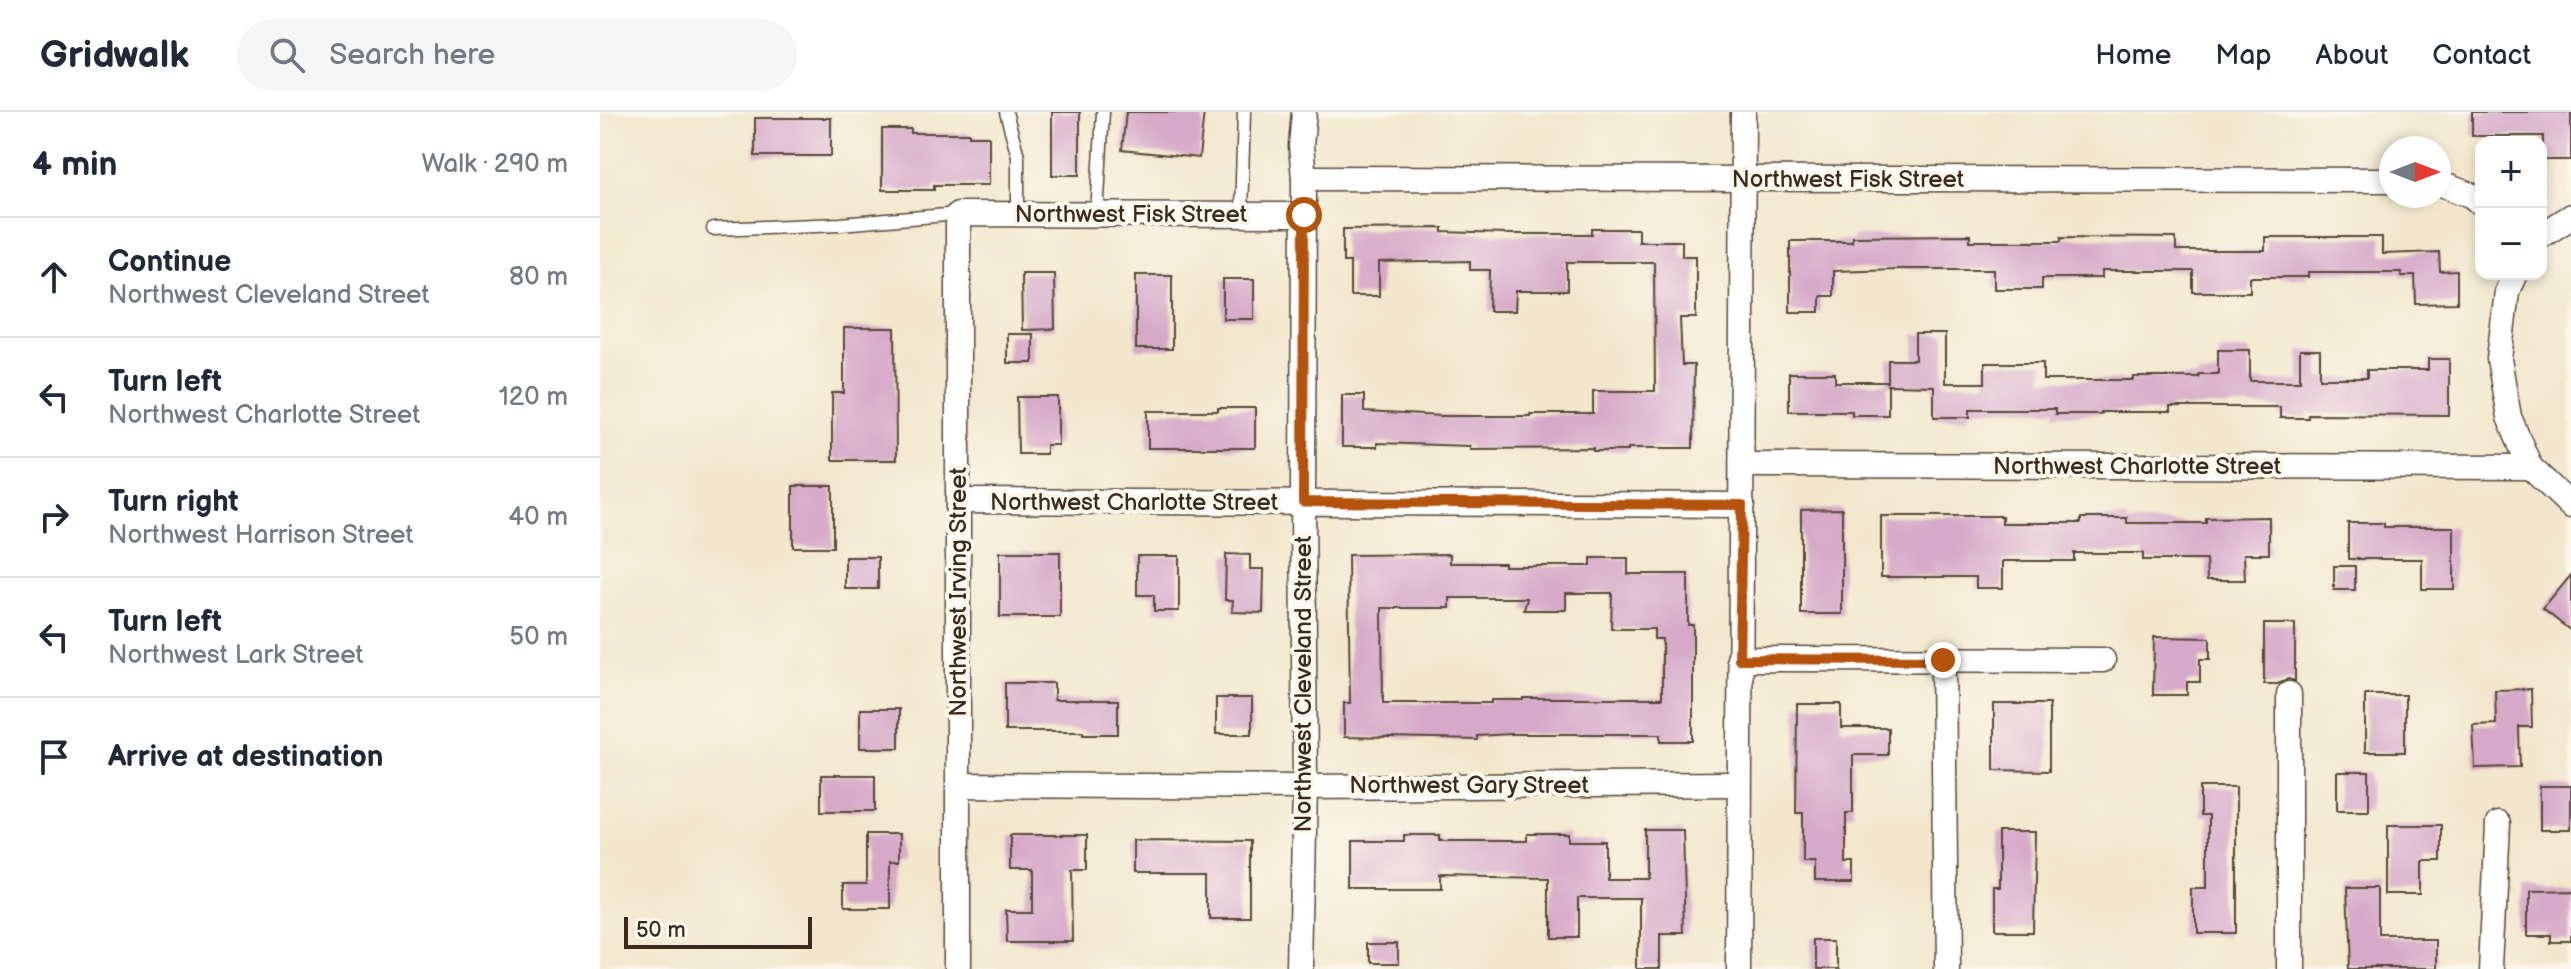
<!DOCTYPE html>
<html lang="en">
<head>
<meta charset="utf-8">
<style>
	body { margin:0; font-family:"Balsamiq Sans",sans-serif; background:#f6f6f7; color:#1f2937 }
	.controls { position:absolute; right:24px; top:24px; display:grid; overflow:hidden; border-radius:16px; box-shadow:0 4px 12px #0003 }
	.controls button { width:72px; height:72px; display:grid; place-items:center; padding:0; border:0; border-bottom:2px solid #e0e1e3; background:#fff; color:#1f2937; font:40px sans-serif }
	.compass { position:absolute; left:1779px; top:24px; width:72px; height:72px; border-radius:50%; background:#fff; box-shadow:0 4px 12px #0003; rotate:90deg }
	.scale { position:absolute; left:24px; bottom:20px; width:188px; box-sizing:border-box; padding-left:8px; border:4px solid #3b2a1e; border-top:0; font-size:22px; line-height:28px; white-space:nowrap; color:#3b2a1e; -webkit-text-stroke:6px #fbf7ec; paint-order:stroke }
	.stop { position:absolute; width:24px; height:24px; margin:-18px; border:6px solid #b45309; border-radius:50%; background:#fff }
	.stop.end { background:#b45309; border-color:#fff; box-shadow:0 2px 8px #0008 }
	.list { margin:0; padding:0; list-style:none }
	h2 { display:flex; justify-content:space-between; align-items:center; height:104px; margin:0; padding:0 32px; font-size:34px }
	h2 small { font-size:26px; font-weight:400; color:#747a83 }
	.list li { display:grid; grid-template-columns:52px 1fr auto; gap:24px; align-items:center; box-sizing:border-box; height:120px; padding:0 32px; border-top:2px solid #e0e1e3 }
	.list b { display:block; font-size:30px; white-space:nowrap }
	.list p { margin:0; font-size:26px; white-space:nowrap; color:#747a83 }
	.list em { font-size:26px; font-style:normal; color:#747a83 }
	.icon { flex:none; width:44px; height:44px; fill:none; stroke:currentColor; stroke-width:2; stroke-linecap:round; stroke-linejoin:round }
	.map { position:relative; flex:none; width:1971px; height:857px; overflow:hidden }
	header { display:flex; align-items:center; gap:48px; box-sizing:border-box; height:112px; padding:0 40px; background:#fff; border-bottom:2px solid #e0e1e3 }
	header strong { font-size:38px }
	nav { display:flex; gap:44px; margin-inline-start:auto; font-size:28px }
	.search { width:560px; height:72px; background:#f6f6f7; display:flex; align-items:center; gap:20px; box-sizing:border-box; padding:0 28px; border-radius:44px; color:#747a83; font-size:30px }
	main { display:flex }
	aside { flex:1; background:#fff }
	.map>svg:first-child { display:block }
</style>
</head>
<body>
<header>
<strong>Gridwalk</strong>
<div class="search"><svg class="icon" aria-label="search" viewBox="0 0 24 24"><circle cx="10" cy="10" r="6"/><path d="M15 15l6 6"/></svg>Search here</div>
<nav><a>Home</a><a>Map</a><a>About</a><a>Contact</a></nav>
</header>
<main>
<aside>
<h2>4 min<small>Walk · 290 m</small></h2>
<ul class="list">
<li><svg class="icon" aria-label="ahead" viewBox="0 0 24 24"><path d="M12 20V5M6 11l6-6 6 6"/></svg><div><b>Continue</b><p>Northwest Cleveland Street</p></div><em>80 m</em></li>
<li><svg class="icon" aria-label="left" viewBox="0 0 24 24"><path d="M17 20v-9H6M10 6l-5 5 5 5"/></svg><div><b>Turn left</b><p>Northwest Charlotte Street</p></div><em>120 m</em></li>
<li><svg class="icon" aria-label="right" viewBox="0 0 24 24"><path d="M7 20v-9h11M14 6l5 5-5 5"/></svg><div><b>Turn right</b><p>Northwest Harrison Street</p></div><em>40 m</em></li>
<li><svg class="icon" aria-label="left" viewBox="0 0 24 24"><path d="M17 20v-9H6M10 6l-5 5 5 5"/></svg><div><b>Turn left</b><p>Northwest Lark Street</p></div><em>50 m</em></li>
<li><svg class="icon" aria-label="arrive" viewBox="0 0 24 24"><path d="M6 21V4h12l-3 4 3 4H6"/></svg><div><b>Arrive at destination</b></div></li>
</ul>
</aside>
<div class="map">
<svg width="1971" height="857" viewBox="0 0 1971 857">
	<rect width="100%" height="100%" fill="#fbf7ec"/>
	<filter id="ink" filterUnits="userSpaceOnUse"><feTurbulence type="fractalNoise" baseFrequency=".0125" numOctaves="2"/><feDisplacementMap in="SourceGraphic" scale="16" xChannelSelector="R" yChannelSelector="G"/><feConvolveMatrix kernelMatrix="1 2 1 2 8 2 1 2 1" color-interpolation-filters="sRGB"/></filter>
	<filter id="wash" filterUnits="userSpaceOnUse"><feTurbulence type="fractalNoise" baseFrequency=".006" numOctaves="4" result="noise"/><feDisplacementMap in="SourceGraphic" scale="32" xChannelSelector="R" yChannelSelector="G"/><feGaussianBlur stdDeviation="1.8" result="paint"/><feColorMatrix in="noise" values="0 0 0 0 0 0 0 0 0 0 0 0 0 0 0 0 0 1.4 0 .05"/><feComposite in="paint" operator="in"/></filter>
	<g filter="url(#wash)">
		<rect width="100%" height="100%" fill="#f2e7cc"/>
		<g id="blocks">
			<g fill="#d6a9c8" fill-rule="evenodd">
				<rect x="452" y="0" width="28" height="63"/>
				<polygon points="526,0 604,0 599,46 522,38"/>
				<polygon points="1872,0 1971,0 1971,48 1943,48 1943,24 1872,24"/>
				<rect x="155" y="6" width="76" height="38"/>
				<polygon points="282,17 311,17 311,21 369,21 369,24 389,24 389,73 334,73 334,78 282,78"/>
				<polygon points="843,116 843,120 906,122 992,122 992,117 1038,117 1038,129 1082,129 1082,144 1096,144 1096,206 1080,206 1082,253 1094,253 1093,336 1028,336 1028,339 993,339 993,336 870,337 870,334 777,331 777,335 742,335 742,283 764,283 764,300 843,304 930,304 930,302 993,302 993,279 1055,279 1054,150 967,150 967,179 916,179 915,199 889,199 890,158 870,158 870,149 779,151 779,184 750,184 750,150 743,150 743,117"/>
				<polygon points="1370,123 1370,129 1461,129 1461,125 1576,126 1576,139 1665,139 1665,125 1782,125 1782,142 1839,140 1840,160 1857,159 1857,191 1816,192 1815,164 1801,164 1801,160 1708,160 1708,165 1650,165 1650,180 1593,180 1593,159 1502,159 1502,166 1442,166 1442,177 1394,177 1394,157 1297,157 1233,159 1233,184 1220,184 1220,200 1190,200 1190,129 1252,129 1252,124"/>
				<polygon points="421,161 454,161 455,217 422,218"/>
				<rect x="536" y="163" width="36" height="74"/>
				<rect x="623" y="167" width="31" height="40"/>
				<polygon points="244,216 295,216 296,348 232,348 232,281 244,281"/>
				<rect x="407" y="222" width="26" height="29"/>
				<polygon points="1315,222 1345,222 1345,271 1385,271 1385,251 1443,251 1443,268 1534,268 1534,265 1599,265 1599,262 1618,262 1618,238 1650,238 1650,269 1700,269 1700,238 1720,238 1720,266 1767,266 1767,258 1828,258 1828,247 1849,247 1849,303 1708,302 1708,306 1680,306 1680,295 1570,295 1570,300 1501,300 1501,302 1455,302 1455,297 1370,297 1370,305 1334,305 1334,274 1288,273 1288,303 1252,303 1252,299 1189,299 1189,261 1235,261 1235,270 1288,270 1288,248 1315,248"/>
				<polygon points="417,285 458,285 458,333 446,333 446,342 418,342"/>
				<polygon points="618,296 655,296 655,336 548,336 548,299 618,299"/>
				<rect x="193" y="374" width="40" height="61"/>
				<polygon points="1242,397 1242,502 1201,502 1201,398"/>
				<polygon points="1281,404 1402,404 1402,411 1481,411 1481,406 1527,406 1527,411 1606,411 1606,406 1669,405 1669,442 1644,442 1645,468 1607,468 1606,448 1543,448 1543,441 1474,441 1474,449 1403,449 1403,476 1376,476 1376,465 1281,465"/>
				<polygon points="1748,411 1784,411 1784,415 1854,415 1854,477 1822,477 1822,447 1748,447"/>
				<rect x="400" y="440" width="60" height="65"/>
				<polygon points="626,442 650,443 650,457 664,457 663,501 632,500 633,488 625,488"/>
				<path d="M850 442V451H904V454H991V446H1028V462H1088V513H1093V629H1061V622H910L877 624V628L744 625V591H750L748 443ZM966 481H1012L1011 517H1054V527H1062V586H923V588H891V591H783L782 496H850V486H927L924 498H966Z"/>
				<polygon points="537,444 579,444 579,499 554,499 554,483 537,483"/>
				<rect x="245" y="445" width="33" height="32"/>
				<rect x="1734" y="454" width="21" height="24"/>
				<polygon points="1971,463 1971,519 1943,497"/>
				<polygon points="1664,512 1695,512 1695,569 1688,567 1678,572 1664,572"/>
				<polygon points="1554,525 1610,526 1610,547 1600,547 1600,570 1587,570 1587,583 1553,583"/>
				<polygon points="405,571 454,571 454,588 518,588 518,622 483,622 483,619 405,619"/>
				<polygon points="1931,577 1932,615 1919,615 1920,655 1875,656 1873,613 1896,612 1895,578"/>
				<rect x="1765" y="583" width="40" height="57"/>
				<rect x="616" y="586" width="36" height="36"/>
				<polygon points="1197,592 1241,592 1241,616 1288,616 1288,643 1253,643 1253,701 1246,701 1246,751 1254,751 1254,770 1215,770 1215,750 1203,750 1203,701 1196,701"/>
				<polygon points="1394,592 1449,592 1449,659 1394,658"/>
				<rect x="260" y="597" width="39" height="39"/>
				<rect x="1737" y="660" width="32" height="38"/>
				<rect x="221" y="663" width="54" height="36"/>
				<rect x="1940" y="674" width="31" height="44"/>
				<polygon points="1600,675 1636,675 1636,821 1593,821 1593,775 1608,775 1608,704 1600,704"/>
				<polygon points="1788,713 1841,713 1841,749 1823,749 1823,783 1788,783"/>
				<polygon points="1045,718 1083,718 1086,824 1062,824 1062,857 1041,857 1041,786 977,786 977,825 948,825 948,766 840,764 840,777 753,777 753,729 804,729 804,723 840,723 840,729 927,729 927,722 969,722 969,729 1005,729 1005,766 1045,766"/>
				<polygon points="1398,720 1435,720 1433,819 1392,819 1392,777 1398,777"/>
				<polygon points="266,722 299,722 299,749 290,749 290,797 243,797 243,773 266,773"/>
				<polygon points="410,723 487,723 487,758 472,758 473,829 407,829 406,797 432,797 432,758 410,758"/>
				<polygon points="533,728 650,729 650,806 611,806 611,761 533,761"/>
				<polygon points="1745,776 1780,776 1780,829 1836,829 1836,857 1748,857"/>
				<polygon points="1971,776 1971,829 1951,829 1951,822 1926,822 1926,777"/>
				<rect x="1213" y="826" width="23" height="31"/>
				<rect x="768" y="830" width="31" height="21"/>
			</g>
		</g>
	</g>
	<g filter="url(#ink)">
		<use href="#blocks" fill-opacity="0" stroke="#564638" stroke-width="2"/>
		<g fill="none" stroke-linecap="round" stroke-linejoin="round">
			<defs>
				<g id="lane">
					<polyline points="406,0 418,44 418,102"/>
					<polyline points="641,102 644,0"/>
					<polyline points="497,103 503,0"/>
					<polyline points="113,117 240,112 358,102"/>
				</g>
				<g id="street">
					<polyline points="704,66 1791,68"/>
					<polyline points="1839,71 1873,84 1881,91"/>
					<polyline points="1941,123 1971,104"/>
					<polyline points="1915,162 1907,179 1899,247 1909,305 1930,355 1971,394"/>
					<polyline points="1143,353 1930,355"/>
					<polyline points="358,389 1142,393"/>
					<polyline points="1139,547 1503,548"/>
					<polyline points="1343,548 1346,857"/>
					<polyline points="1689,582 1689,857"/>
					<polyline points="359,673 705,675 1138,672"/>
					<polyline points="358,857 358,102 704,103"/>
					<polyline points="701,857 705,675 703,390 704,66 701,34 704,0"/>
					<path d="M1139 857C1138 571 1144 286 1143 0"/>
					<polyline points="1891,857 1898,712"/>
				</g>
			</defs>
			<use href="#lane" stroke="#564638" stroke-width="15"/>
			<use href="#street" stroke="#564638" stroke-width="27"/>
			<use href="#lane" stroke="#fff" stroke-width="12"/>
			<use href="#street" stroke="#fff" stroke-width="24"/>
		</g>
	</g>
	<g fill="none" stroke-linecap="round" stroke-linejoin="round" filter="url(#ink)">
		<polyline stroke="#b45309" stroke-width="10" points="704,103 703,390 1142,393 1139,547 1343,548"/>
	</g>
	<g text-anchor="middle" stroke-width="8" stroke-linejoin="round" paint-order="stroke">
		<g font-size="24" fill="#3b2a1e" stroke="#fbf7ec">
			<text x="1248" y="75">Northwest Fisk Street</text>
			<text x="531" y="110">Northwest Fisk Street</text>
			<text x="1537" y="362">Northwest Charlotte Street</text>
			<text x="534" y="398">Northwest Charlotte Street</text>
			<text transform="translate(358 480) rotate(-90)" y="8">Northwest Irving Street</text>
			<text transform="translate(703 572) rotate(-90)" y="8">Northwest Cleveland Street</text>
			<text x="869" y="681">Northwest Gary Street</text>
		</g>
	</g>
</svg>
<div class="controls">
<button>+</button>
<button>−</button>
</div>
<svg class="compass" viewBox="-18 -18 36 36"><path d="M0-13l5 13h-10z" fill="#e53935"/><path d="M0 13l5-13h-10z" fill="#747a83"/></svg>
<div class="scale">50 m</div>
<div class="stop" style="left:704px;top:103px"></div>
<div class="stop end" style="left:1343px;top:548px"></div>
</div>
</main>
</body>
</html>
